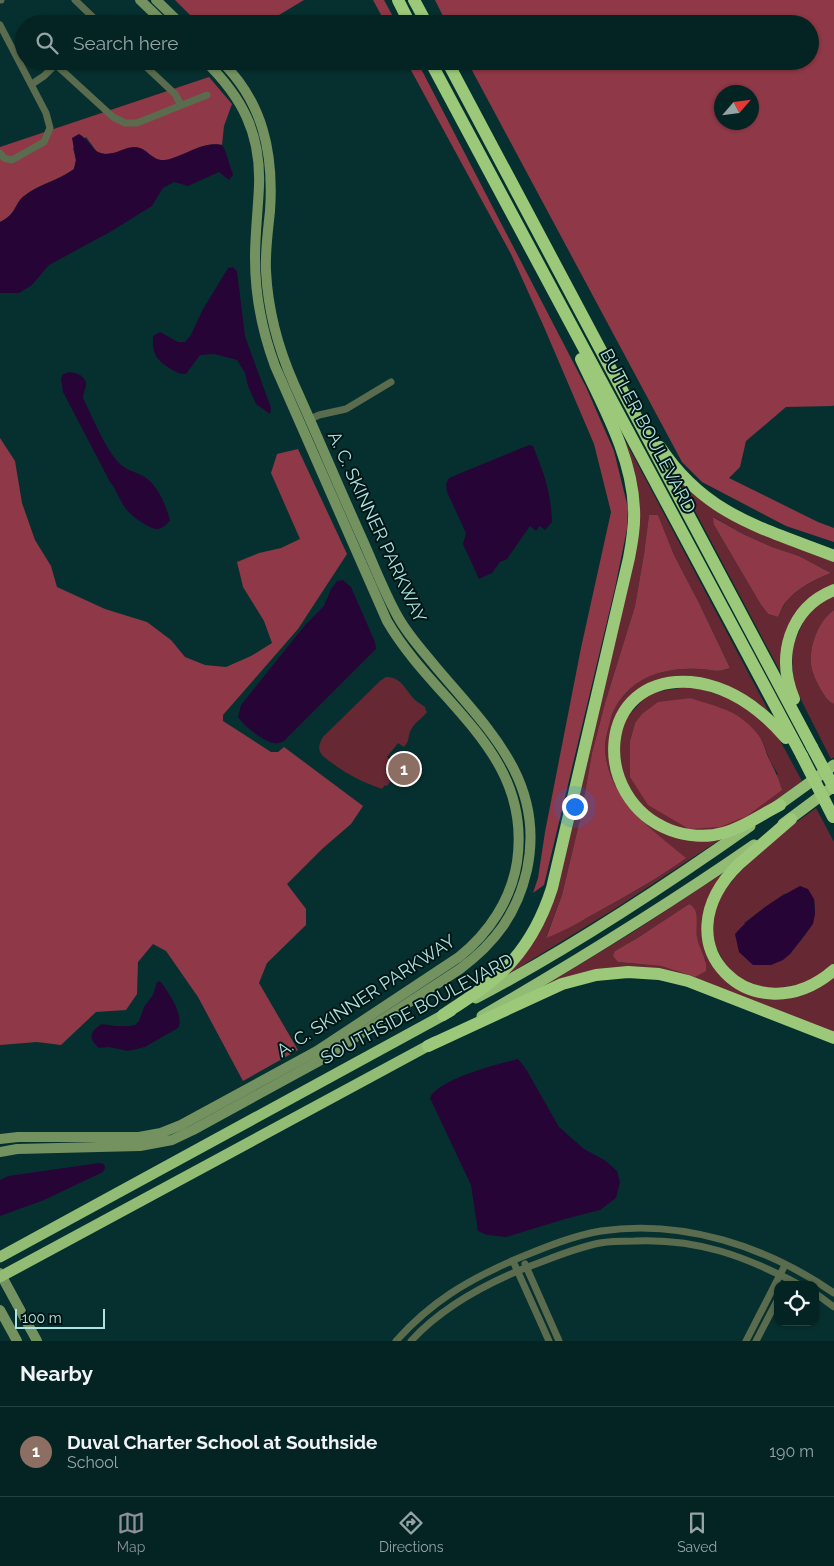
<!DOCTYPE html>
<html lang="en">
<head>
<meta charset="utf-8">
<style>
	body { margin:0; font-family:Raleway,sans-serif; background:#0d2c2b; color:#f1f3f6 }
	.controls { position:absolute; right:15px; bottom:15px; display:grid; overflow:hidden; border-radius:10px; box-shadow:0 1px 4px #0004 }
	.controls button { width:45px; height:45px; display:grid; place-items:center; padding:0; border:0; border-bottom:1px solid #254141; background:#042423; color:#f1f3f6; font:25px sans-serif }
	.compass { position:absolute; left:714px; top:85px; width:45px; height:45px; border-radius:50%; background:#042423; box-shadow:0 1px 4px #0004; rotate:62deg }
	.scale { position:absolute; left:15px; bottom:12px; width:90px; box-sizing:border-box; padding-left:5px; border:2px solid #aee3e1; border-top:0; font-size:14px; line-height:18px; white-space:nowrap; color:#aee3e1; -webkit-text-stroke:4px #001615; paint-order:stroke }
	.you { position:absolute; left:574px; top:806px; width:18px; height:18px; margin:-12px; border:4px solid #fff; border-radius:50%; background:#1a73e8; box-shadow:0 0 0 8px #1a73e833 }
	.badge { display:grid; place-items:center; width:32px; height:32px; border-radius:50%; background:#8c9099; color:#fff; font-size:16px; font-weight:700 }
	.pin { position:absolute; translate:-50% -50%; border:2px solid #fff; box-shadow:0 1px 5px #0006 }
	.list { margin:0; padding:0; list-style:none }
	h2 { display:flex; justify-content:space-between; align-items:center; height:65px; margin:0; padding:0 20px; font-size:21px }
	h2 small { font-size:16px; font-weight:400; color:#97a4a6 }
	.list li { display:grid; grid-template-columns:32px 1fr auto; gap:15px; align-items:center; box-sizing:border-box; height:90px; padding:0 20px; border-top:1px solid #254141 }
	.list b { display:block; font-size:19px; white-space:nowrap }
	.list p { margin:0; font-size:16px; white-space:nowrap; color:#97a4a6 }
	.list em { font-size:16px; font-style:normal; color:#97a4a6 }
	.icon { flex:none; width:28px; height:28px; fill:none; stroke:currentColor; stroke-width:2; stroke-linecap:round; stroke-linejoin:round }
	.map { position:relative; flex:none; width:834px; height:1341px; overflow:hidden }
	.search { position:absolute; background:#042423; box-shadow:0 1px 4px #0004; left:15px; right:15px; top:15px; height:55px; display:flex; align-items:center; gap:12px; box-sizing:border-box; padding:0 18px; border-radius:28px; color:#97a4a6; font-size:19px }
	.sheet { height:155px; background:#042423 }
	nav { display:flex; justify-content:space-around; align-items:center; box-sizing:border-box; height:70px; border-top:1px solid #254141; background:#042423; font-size:14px; color:#97a4a6 }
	nav a { display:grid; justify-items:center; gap:2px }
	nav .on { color:#8c9099 }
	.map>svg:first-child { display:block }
</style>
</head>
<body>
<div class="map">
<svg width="834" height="1341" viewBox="0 0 834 1341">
	<rect width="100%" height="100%" fill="#06302f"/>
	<g fill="#662832" fill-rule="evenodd">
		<path d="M619 429 769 712 758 703 743 694 680 679 623 709 614 773 655 827 724 837 613 910 502 978 536 932 635 540ZM649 515H658L674 555 699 603 730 668C719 673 712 670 700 669 687 668 672 669 659 673 637 679 618 696 611 718 609 727 605 738 605 748 607 798 651 829 685 858 658 879 629 895 599 911 581 921 565 931 546 937L562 895 581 815 592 753 605 703 635 606 644 554Z"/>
		<path d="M677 477 684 485 834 558V585L783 645 780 657 781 673ZM714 517 743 534 772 547 799 556 831 573C815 579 797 589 786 602 783 607 780 612 778 617L768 614 761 605 714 525Z"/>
		<path d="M834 594V610C818 621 809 646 811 665 812 673 817 683 821 690 825 696 827 701 834 704V757L831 759 793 684 792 647 806 616 825 598Z"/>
		<path d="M386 677C401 676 406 691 415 700 418 703 423 705 426 708L425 709 427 712C423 718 416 721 412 728 407 735 411 739 404 747L398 743 387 757 401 768 387 786 385 785 382 789C363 782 349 776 332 763 328 760 323 757 320 752 318 747 320 742 323 737L380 681Z"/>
		<path d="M693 686 745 704 778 737 802 781 757 814 722 830 686 832 647 815 619 770 621 724 649 693ZM691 698 707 705 721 708 762 740 770 761 778 774 689 828 679 822 630 741 635 723Z"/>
		<path d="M816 808 834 842V965L806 984 766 989 731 975 711 938 714 904 755 852ZM784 894 814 899C818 926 805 934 790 954L744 923Z"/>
		<path d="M723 873 715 886 706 943 750 994 834 976V1035L639 970 536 991 633 932ZM689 904 698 942 706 961 695 977 661 966 618 962 615 951 639 937Z"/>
	</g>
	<g fill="#8f3847" fill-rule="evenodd">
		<polygon points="175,0 304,0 264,24 199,24"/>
		<polygon points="373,0 384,0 397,24 386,24"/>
		<path d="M435 0H834V405L833 406 786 407 746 441 740 467 729 478 818 522 834 528V542L786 526 702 482 682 462 467 61H810V24H447ZM722 92H752V122H722Z"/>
		<polygon points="406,61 417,61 586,387 614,451 628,508 627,529 615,588 544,885 533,893 538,878 545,832 581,648 611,512 594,444 544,327 511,254"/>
		<path d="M209 77 232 104 224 126 222 145C199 140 181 161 162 161 154 160 147 153 142 149L106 154 97 152 86 137 73 148 76 160 74 169C59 180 39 184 24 196 14 204 17 214 0 222V147Z"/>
		<polygon points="0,438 15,461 22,503 35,540 51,566 57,587 105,609 147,622 171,640 185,657 205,665 226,667 251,656 272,643 264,621 243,587 237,562 259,553 281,548 300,539 271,473 277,454 298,449 347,554 298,629 223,715 223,721 271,752 278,752 284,747 363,806 351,824 322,849 287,884 306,909 306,925 267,963 259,983 298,1050 243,1081 198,997 166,951 153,944 138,962 137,994 126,1010 96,1012 61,1045 37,1042 0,1045"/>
		<path d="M649 515H658L674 555 699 603 730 668C717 673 713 670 700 669 687 668 672 669 659 673 637 679 618 696 611 718 609 727 605 738 605 748 607 798 651 829 686 858 659 878 630 894 601 910 583 920 565 931 546 938L562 895 581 815 592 753 605 703 635 606 644 554Z"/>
		<path d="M713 517 743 534 772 547 799 556 831 573C815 579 796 589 785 603 782 607 780 613 778 617L768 614 761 605 714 525Z"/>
		<path d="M834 610V704C827 701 825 696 821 690 817 683 812 673 811 665 809 646 818 621 834 610Z"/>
		<path d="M691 698C701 702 711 704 721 708 737 713 752 725 761 739 765 746 766 754 770 761 776 773 778 777 782 790L747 816 720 827 689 829 648 805 630 777V741L635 723 642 714 658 702Z"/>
		<path d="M689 904C701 910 695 926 697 937 699 949 708 959 706 971L695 977 661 966 618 962 613 956 615 951 639 937Z"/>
	</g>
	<g fill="#270436">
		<path d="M79 134C88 139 92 149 98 152 110 159 124 146 136 147 150 149 152 164 170 159 187 154 204 141 222 145L225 150 233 175 229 180 219 172 188 186 174 182 163 188 152 206 110 232 49 265 32 285 19 293H0V222C17 214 14 204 24 196 39 184 59 181 74 169L76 160 72 138Z"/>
		<path d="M233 267 237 271 245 336 271 408 270 414 256 404 248 386 245 373 237 360 214 354 200 355 186 374C180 374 177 373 171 369 156 360 152 354 153 336L160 332 178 342H185L191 335 202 311 228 268Z"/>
		<path d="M69 372C77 373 87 376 86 386 85 390 83 394 83 398 93 418 104 446 118 462 125 470 137 472 145 477 158 486 166 505 170 520 168 524 163 528 158 529 150 530 130 515 126 509 119 500 117 490 110 482L63 392 61 379 63 374Z"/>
		<path d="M529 445 533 446C544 474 551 491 552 522L545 530 540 526 536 531 530 526 507 559 500 562 492 573 479 579 463 544 466 533 447 492 446 484 449 478Z"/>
		<path d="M343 580 351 587 375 642 376 649 286 739C286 740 280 743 279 743 267 746 244 726 238 717L241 705 306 624 324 606 331 589 337 581Z"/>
		<path d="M800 886 808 889 814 899 815 914 813 924 790 954 783 960 771 965H753L739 952 735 934C752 914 777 898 800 886Z"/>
		<path d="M160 981C168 991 185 1016 178 1028L145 1047 128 1051 109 1047 99 1048C88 1038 89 1032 102 1024L116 1026H129L135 1025 139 1021 144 1007 153 995 157 982Z"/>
		<path d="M518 1059 526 1069 559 1127 584 1149 606 1161 617 1171 620 1182 616 1198 600 1210 565 1219 506 1237 487 1235 478 1231 471 1185 430 1098C438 1079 498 1064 518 1059Z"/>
		<polygon points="99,1163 104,1164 105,1168 103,1172 44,1200 0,1216 0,1180 8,1176"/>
	</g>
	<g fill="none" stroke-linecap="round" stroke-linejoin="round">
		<g stroke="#5a6c4d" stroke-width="7">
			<polyline points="0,0 1,0"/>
			<polyline points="75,0 100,24"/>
			<polyline points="0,25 46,113 50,128 44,142 12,160 4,158 0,153"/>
			<polyline points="140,61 175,94 181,105"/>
			<polyline points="55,64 113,117 125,123 137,123 207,95"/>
			<polyline points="32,84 44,76 58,62"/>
			<polyline points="310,419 319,415 346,409 391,382"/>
			<polyline points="513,1261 549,1341"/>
			<polyline points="525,1264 559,1341"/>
			<polyline points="815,1293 834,1307"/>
			<path d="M396 1341C431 1302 466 1281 514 1260 541 1249 571 1236 601 1231 683 1219 766 1246 834 1293"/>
			<path d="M411 1341C442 1307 483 1285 525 1268 550 1259 574 1248 600 1243 611 1241 623 1241 634 1241 697 1238 745 1256 800 1285"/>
			<polyline points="746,1341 785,1265"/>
			<polyline points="756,1341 778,1299"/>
		</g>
		<g stroke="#74925f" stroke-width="10">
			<polyline points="140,0 165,24"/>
			<polyline points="156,0 181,24"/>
			<path d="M0 1139 18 1137H139L161 1133 181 1125 317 1051 459 957C489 933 511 900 517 862 533 752 435 704 387 621L275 366C262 331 255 296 255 258 255 234 258 210 259 186 261 133 242 97 205 61"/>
			<path d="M0 1152 17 1149 140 1146 172 1140 193 1130 319 1061 460 969C495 943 517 914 527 870 546 781 487 728 435 666 422 650 408 635 398 617 385 594 375 568 364 543 340 490 318 437 294 384 278 348 268 311 266 271 265 251 268 231 270 211 274 153 263 102 221 61"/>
			<polyline points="0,1273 37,1341"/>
			<polyline points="0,1310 17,1341"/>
		</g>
		<g stroke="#92bc73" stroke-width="11">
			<polyline points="773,809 834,765"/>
			<polyline points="783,824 834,786"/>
			<path d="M476 998C571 948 662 888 750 826"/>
			<path d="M482 1016C575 962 666 906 754 845"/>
			<polyline points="0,1257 451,1011"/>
			<polyline points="0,1277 435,1042"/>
		</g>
		<g stroke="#9bc979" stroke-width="12">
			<polyline points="398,0 410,24"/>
			<polyline points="414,0 427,24"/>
			<polyline points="430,61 802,756"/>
			<polyline points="447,61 812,747"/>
			<path d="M660 447C705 515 762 528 834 556"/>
			<path d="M794 699C776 657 789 608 834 590"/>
			<path d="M780 805C762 814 743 828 723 833 706 838 686 836 670 830 590 799 595 675 691 682 731 686 761 709 786 738"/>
			<path d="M791 819 739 864C655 946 756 1038 834 970"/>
			<path d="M443 1015C458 1005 474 995 488 984 519 960 540 926 552 888L629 558C632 542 635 526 634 509 632 456 603 406 581 359"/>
			<polyline points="428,1046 562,984 596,975 628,972 659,974 688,981 834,1038"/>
		</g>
		<g stroke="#9bc979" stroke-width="12">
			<polyline points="812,747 834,788"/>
			<polyline points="802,756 833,817"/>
		</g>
	</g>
	<g text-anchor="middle" stroke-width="4" stroke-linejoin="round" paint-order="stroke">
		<g font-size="18" fill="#aee3e1" stroke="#001615">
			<text transform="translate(648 431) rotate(62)" y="6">BUTLER BOULEVARD</text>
			<text transform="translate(377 527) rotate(65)" y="6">A. C. SKINNER PARKWAY</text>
			<text transform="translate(366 996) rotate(-33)" y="6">A. C. SKINNER PARKWAY</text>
			<text transform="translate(417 1009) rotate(-28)" y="6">SOUTHSIDE BOULEVARD</text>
		</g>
	</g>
</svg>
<div class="controls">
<button><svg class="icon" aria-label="locate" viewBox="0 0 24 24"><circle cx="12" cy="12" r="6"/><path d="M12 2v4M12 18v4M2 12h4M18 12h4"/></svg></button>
</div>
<svg class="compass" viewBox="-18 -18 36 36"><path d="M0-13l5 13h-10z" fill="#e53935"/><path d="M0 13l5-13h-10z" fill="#97a4a6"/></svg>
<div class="scale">100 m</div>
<div class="you"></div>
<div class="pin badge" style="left:404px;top:769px;background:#8d6e63">1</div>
<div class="search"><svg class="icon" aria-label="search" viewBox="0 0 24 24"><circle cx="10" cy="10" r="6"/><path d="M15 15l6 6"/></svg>Search here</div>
</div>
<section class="sheet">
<h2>Nearby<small></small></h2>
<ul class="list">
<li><span class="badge" style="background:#8d6e63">1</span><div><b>Duval Charter School at Southside</b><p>School</p></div><em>190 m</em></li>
</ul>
</section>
<nav>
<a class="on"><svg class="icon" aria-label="map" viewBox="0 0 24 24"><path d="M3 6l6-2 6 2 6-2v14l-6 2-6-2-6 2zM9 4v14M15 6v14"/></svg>Map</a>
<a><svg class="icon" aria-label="directions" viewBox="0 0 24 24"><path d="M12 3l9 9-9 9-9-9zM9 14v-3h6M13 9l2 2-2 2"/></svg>Directions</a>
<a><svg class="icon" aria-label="saved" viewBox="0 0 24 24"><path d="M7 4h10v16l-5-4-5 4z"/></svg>Saved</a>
</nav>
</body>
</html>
